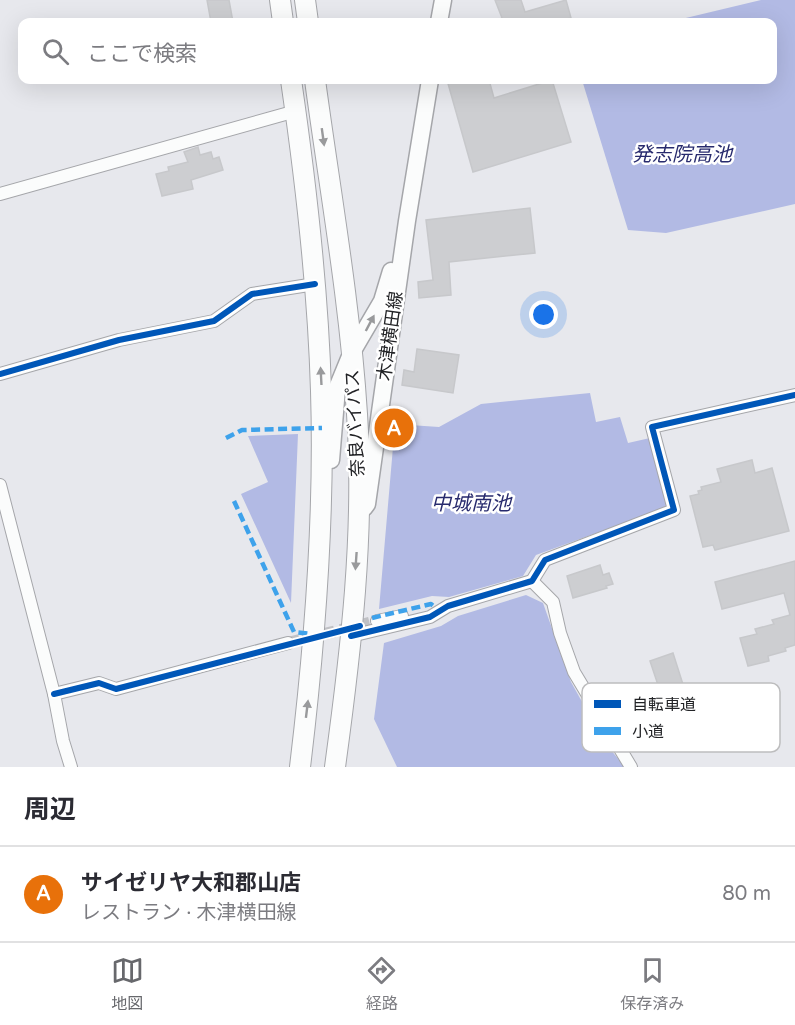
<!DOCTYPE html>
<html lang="ja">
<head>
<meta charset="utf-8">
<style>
	body { margin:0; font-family:"Varela Round","Noto Sans JP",sans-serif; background:#f7f7f7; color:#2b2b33 }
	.you { position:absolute; left:544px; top:315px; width:21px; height:21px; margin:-15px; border:4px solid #fff; border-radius:50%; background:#1a73e8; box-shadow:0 0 0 9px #1a73e833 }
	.badge { display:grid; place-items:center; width:39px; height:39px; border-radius:50%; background:#67686c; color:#fff; font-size:20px; font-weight:700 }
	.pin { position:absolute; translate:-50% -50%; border:3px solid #fff; box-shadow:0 2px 6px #0006 }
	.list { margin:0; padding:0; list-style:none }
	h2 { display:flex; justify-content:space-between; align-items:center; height:78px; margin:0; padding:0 24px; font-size:26px }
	h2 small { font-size:20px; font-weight:400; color:#7c7c81 }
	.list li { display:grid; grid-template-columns:39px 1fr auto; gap:18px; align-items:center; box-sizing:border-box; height:96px; padding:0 24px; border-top:2px solid #e1e1e2 }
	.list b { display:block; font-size:22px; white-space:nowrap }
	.list p { margin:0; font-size:20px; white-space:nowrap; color:#7c7c81 }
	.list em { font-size:20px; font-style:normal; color:#7c7c81 }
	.icon { flex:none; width:33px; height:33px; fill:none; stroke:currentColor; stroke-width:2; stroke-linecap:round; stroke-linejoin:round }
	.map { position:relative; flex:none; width:795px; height:767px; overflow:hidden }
	.search { position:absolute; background:#fff; box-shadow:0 6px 24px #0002; left:18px; right:18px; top:18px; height:66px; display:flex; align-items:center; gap:15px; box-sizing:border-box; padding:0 21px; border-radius:12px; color:#7c7c81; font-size:22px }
	.sheet { height:174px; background:#fff }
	nav { display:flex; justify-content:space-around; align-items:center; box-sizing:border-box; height:84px; border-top:2px solid #e1e1e2; background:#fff; font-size:16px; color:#7c7c81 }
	nav a { display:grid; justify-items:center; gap:3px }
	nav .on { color:#67686c }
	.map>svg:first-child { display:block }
</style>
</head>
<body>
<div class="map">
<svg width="795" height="767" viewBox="0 0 795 767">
	<rect width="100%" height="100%" fill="#e7e8ed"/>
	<g fill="#b2bae4">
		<polygon points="761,0 795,0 795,204 666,233 628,230 582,80 772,80 772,22 669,22"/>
		<polygon points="590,393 596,422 620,417 628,443 650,438 667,504 665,508 536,555 523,576 449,597 432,596 379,609 395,424 439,427 481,404"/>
		<polygon points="298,434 291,603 241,494 268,482 248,436"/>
		<polygon points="526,595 543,603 571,682 605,743 625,767 397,767 374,719 384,643 441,626 458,616"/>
	</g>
	<g fill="#cdced1" stroke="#c7c8cb" stroke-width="1.5">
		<polygon points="207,0 229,0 233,22 211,22"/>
		<polygon points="495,0 521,0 525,12 566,0 571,18 556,22 500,22 500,19 502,18"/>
		<polygon points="447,80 489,80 494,98 552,80 571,142 473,172"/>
		<polygon points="198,147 200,155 211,152 213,159 219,157 223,170 191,180 193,189 162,196 156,174 169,171 168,167 188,162 184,152"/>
		<polygon points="530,208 535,253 449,262 451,295 419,298 418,282 433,280 426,220"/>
		<polygon points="417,349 459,355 453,393 402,385 404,370 414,372"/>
		<polygon points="752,460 755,473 772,468 789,531 715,550 713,545 703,547 690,496 699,494 698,491 702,490 701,487 721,482 717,469"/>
		<polygon points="795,561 795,645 785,648 786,651 768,656 769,661 748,666 740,638 757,634 755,629 774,624 772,620 790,615 784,593 722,609 715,582"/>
		<polygon points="600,565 603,575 609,573 613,584 606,586 607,588 573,598 567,576"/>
		<polygon points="673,653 687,697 626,716 620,698 658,685 650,661"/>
	</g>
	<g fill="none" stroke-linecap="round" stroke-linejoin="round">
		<polyline stroke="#c0c1c5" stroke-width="12" stroke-dasharray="12 6" stroke-linecap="butt" points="288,643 377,621"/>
		<defs>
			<g id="minor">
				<polyline points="0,194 296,111"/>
				<polyline points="0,374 119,340 214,321 252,294 315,284"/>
				<polyline points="0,485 54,694 63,741 71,767"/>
				<polyline points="532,581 553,602 560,633 574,672 631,767"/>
				<polyline points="377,621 402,616"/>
				<polyline points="351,636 430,617 448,606 532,581 545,560 674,510 652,427 795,395"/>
				<polyline points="54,694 99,683 116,689 288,643"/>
			</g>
			<g id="secondary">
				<polyline points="439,22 443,0"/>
				<polyline points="331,460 337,388 351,354 382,301 391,271"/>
				<polyline points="364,508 367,504 407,221 430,80"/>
			</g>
			<g id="trunk">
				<polyline points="280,0 283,22"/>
				<polyline points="305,0 308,22"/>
				<path d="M291 80C306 183 318 287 321 391 325 517 315 643 300 767"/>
				<path d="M315 80C330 191 350 302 357 414 365 532 351 650 335 767"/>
			</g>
		</defs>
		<use href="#minor" stroke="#a5a6aa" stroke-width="14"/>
		<use href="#secondary" stroke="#a5a6aa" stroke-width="19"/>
		<use href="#trunk" stroke="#a5a6aa" stroke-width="22"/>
		<use href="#minor" stroke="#fbfcfc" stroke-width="12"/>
		<use href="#secondary" stroke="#fbfcfc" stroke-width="16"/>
		<use href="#trunk" stroke="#fbfcfc" stroke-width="20"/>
		<g stroke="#3ea2eb" stroke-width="4.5" stroke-dasharray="9 4.5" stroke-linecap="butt">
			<polyline points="226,438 242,430 322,428"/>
			<polyline points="234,501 294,632 311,634"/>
			<polyline points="372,618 431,604 436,608"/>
		</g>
		<defs>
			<g id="cycleway">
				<polyline points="0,374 119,340 214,321 252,294 315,284"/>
				<polyline points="351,636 430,617 448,606 532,581 545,560 674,510 652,427 795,395"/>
				<polyline points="54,694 99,683 116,689 360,626"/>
			</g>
		</defs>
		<use href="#cycleway" stroke="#fff" stroke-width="10"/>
		<use href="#cycleway" stroke="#0057b8" stroke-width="6"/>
	</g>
	<defs><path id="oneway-solid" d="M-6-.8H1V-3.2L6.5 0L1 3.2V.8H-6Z" transform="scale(1.5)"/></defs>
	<g fill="#999a9c">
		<use href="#oneway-solid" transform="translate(323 137) rotate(82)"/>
		<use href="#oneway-solid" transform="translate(370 323) rotate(-62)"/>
		<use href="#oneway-solid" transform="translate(321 376) rotate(-93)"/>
		<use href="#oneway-solid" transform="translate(356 561) rotate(94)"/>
		<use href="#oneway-solid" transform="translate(307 709) rotate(-83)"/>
	</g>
	<g text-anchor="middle" stroke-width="5" stroke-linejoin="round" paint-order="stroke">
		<g font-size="18" fill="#222326" stroke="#fff">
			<text transform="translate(390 336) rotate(-82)" y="6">木津横田線</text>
			<text transform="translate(355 423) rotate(-93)" y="6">奈良バイパス</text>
		</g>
		<g font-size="20" font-style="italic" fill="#272a6d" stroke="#fff">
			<text x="682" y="161">発志院高池</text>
			<text x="471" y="510">中城南池</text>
		</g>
	</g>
	<rect x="582" y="683" width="198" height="69" rx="9" fill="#fff" stroke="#bdbdbe" stroke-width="1.5"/>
	<rect x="594" y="700" width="27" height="8" fill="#0057b8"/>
	<rect x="594" y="727" width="27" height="8" fill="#3ea2eb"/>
	<g font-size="16" fill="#222326">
		<text x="632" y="710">自転車道</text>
		<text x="632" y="737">小道</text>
	</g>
</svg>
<div class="you"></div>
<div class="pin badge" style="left:394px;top:428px;background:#e8710a">A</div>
<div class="search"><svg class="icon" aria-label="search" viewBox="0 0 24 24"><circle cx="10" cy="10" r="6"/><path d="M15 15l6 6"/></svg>ここで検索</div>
</div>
<section class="sheet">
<h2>周辺<small></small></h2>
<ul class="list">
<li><span class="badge" style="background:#e8710a">A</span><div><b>サイゼリヤ大和郡山店</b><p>レストラン · 木津横田線</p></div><em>80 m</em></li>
</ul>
</section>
<nav>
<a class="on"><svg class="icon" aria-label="map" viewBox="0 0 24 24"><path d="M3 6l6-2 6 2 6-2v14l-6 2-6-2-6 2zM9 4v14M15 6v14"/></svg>地図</a>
<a><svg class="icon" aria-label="directions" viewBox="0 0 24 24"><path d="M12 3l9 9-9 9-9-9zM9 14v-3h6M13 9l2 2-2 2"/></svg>経路</a>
<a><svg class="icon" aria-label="saved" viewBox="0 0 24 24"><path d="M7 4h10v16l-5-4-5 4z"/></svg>保存済み</a>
</nav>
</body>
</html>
